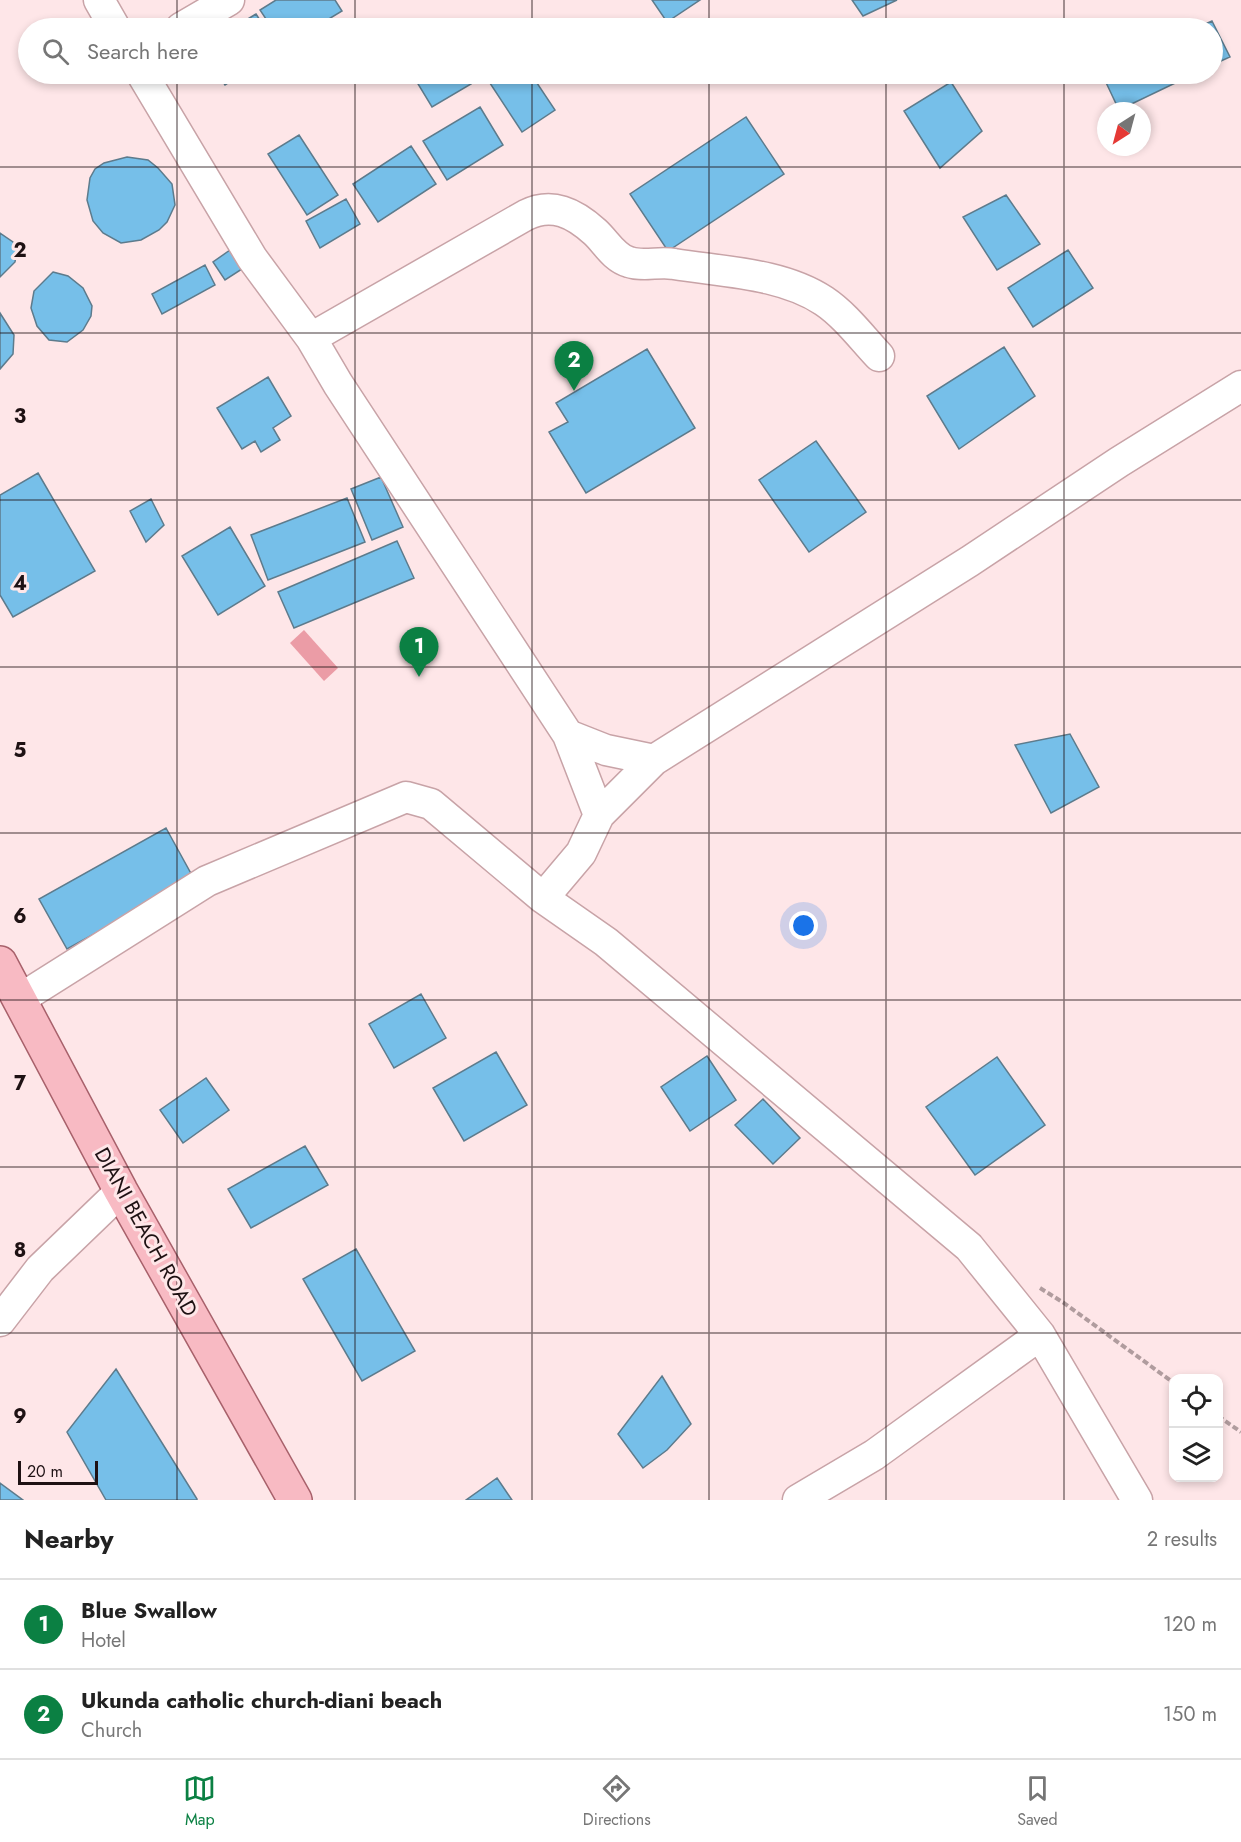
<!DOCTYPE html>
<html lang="en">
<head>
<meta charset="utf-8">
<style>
	:root { --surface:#fff; --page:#f6f6f6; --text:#222; --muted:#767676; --line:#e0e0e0; --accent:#0b8043 }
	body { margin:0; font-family:Jost,sans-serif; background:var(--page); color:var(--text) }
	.controls { position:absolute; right:18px; bottom:18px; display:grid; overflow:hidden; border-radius:12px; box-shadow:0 3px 9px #0003 }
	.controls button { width:54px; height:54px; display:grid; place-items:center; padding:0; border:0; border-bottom:2px solid var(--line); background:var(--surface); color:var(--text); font:30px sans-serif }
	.compass { position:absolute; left:1097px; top:102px; width:54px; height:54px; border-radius:50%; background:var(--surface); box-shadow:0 3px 9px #0003; rotate:216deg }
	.scale { position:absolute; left:18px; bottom:15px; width:80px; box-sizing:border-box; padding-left:6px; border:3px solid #1e1113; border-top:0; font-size:16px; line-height:21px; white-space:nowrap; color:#1e1113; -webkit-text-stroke:4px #fee6e8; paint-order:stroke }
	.you { position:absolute; left:804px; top:926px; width:21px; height:21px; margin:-15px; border:4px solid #fff; border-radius:50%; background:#1a73e8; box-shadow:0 0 0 9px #1a73e833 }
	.badge { display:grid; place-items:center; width:39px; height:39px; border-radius:50%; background:var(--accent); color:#fff; font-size:20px; font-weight:700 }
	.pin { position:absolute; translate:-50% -50px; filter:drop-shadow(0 2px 3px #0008) }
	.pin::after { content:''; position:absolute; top:32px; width:21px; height:18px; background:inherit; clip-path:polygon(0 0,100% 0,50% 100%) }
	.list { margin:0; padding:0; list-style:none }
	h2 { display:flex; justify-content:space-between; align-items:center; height:78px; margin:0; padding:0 24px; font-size:26px }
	h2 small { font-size:20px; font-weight:400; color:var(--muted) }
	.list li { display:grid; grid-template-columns:39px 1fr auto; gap:18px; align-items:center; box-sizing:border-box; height:90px; padding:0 24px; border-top:2px solid var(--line) }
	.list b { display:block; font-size:22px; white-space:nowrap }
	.list p { margin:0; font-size:20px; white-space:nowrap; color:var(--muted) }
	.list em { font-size:20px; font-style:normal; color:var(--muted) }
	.icon { flex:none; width:33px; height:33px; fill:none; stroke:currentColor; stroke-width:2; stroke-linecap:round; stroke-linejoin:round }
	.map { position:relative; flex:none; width:1241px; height:1500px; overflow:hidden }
	.search { position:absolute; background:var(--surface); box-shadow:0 3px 9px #0003; left:18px; right:18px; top:18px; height:66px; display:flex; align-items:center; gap:15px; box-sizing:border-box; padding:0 21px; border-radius:33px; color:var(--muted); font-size:22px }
	.sheet { height:258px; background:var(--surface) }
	nav { display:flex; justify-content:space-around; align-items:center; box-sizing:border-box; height:84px; border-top:2px solid var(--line); background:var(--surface); font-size:16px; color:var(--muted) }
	nav a { display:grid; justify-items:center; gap:3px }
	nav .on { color:var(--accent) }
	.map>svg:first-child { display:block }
	.water { fill:#eb9ca6 }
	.building { fill:#76bfe9; stroke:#5d7b8c; stroke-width:1.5 }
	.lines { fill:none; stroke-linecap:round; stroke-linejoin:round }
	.minor-casing { stroke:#c8a3a7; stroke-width:33 }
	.major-casing { stroke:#a8616b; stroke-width:36 }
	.path { stroke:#b09c9e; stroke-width:4; stroke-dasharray:6 3; stroke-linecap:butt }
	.minor { stroke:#fff; stroke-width:30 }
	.major { stroke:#f8bac3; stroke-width:33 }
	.grid { fill:none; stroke:#1e1113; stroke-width:1.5; stroke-opacity:0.55 }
	.labels { text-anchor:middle; stroke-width:6; stroke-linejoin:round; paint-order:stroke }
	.street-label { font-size:21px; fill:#1e1113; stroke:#fee6e8 }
	.grid-label { font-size:20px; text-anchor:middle; font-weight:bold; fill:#1e1113; stroke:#fee6e8; stroke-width:6; stroke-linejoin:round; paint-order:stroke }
</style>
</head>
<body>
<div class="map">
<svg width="1241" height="1500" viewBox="0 0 1241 1500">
	<rect width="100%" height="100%" fill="#fee6e8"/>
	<path class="water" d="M304 630 338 668 324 681 290 643Z"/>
	<path class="building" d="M276 0H335L342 11 314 28H272L260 10Z
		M652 0H700L667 22Z
		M852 0H897L863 16Z
		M256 14 265 28H233Z
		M1212 21 1230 57 1212 65V28H1196Z
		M218 74H242L225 85Z
		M412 74H465L471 84 432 107Z
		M484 74H531L555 110 522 132Z
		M1102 74H1194L1119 110Z
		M951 82 982 131 940 168 904 111Z
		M480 107 503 145 447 180 423 141Z
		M746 117 784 174 668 251 630 194Z
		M299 135 338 195 307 215 268 154Z
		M411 146 436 184 378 222 353 184Z
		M127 157 148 160 158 168 172 184 175 205 167 222 159 230 141 240 121 243 103 233 93 221 87 200 90 178 95 169 104 163Z
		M1006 195 1040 244 997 270 963 217Z
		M346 199 360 224 320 248 306 221Z
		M0 233 13 242 17 249 15 262 0 277Z
		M230 250 242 269 225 280 213 262Z
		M1068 250 1093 288 1033 327 1008 288Z
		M205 265 215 285 162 314 152 294Z
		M53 272 68 276 83 288 92 306 91 316 83 330 67 342 49 340 37 326 31 308 34 291Z
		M0 313 14 335 13 354 0 369Z
		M1004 347 1035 396 959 449 927 396Z
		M647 349 695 428 586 493 549 432 568 422 556 403Z
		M268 377 291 416 273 428 280 440 261 452 255 441 242 449 217 408Z
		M816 441 866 512 809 552 759 480Z
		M38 473 95 571 13 617 0 595V495Z
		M381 477 403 527 372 540 351 489Z
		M347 498 365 542 268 580 251 535Z
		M151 499 164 525 146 542 130 511Z
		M230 527 265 586 218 615 182 556Z
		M397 541 414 578 294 628 278 592Z
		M1070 734 1099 787 1051 813 1015 745Z
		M166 828 194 879 67 949 39 899Z
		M421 994 446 1038 394 1068 369 1024Z
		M496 1052 527 1105 464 1141 433 1088Z
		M707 1056 736 1100 690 1131 661 1087Z
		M997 1057 1045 1125 975 1175 926 1107Z
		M206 1078 229 1110 183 1143 160 1110Z
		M763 1099 800 1138 773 1164 735 1125Z
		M305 1146 328 1185 251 1228 228 1189Z
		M356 1249 415 1351 362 1381 303 1279Z
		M116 1369 197 1499V1500H106L67 1432Z
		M662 1376 691 1424 667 1450 643 1468 618 1434Z
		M497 1478 512 1500H466Z
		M0 1483 23 1500H0Z"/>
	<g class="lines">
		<defs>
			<path id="minor" d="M99 0 115 28
				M181 28 229 0
				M142 74 252 258 311 338 338 384 568 735 606 750 654 760 970 561 1119 462 1241 386
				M311 338 526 215C552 202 574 213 595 232 606 242 614 258 629 262 643 267 660 261 674 264 723 272 782 273 824 301 845 315 862 338 879 356
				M568 735 599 815
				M654 760 599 815 581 853 543 898 606 942 969 1247 1040 1335 1137 1500
				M20 999 207 881 406 797 431 804 543 898
				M0 1321 40 1269 121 1191
				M798 1500 874 1455 1040 1335"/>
			<path id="major" d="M0 963 121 1191 295 1500"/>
		</defs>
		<use href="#minor" class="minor-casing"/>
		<use href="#major" class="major-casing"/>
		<path class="path" d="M1040 1288 1064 1303 1174 1383
			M1218 1416 1241 1432"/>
		<use href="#minor" class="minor"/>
		<use href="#major" class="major"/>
	</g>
	<path class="grid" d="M177 0V28M355 0V28M532 0V28M709 0V28M886 0V28M1064 0V28M177 74V1500M355 74V1500M532 74V1500M709 74V1500M886 74V1500M1064 74V1500M0 167H1241M0 333H1241M0 500H1241M0 667H1241M0 833H1241M0 1000H1241M0 1167H1241M0 1333H1241"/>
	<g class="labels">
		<g class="street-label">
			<text transform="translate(146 1232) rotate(61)" y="7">DIANI BEACH ROAD</text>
		</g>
	</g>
	<g class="grid-label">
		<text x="20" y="257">2</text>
		<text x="20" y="423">3</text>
		<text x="20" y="590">4</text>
		<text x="20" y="757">5</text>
		<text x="20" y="923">6</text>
		<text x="20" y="1090">7</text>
		<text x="20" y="1257">8</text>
		<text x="20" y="1423">9</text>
	</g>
</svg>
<div class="controls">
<button><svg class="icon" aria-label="locate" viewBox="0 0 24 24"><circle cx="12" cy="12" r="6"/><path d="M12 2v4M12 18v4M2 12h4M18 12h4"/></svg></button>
<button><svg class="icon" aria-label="layers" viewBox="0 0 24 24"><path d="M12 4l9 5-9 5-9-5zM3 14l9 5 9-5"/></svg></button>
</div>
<svg class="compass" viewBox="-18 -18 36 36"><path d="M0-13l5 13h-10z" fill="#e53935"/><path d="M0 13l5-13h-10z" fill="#767676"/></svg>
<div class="scale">20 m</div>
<div class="you"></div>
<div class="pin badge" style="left:419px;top:677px">1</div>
<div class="pin badge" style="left:574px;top:391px">2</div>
<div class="search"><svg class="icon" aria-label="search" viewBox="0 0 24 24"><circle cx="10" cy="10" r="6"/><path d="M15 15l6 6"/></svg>Search here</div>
</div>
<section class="sheet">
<h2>Nearby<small>2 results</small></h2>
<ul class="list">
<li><span class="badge">1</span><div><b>Blue Swallow</b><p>Hotel</p></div><em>120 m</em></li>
<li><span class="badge">2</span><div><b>Ukunda catholic church-diani beach</b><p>Church</p></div><em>150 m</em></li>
</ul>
</section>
<nav>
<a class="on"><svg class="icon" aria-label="map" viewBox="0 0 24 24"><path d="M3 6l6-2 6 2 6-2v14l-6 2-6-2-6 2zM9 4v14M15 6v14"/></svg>Map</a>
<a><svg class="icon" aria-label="directions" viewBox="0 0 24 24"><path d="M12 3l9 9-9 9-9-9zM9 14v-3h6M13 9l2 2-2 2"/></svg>Directions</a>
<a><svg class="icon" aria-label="saved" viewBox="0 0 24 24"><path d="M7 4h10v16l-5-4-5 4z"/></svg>Saved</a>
</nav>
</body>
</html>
